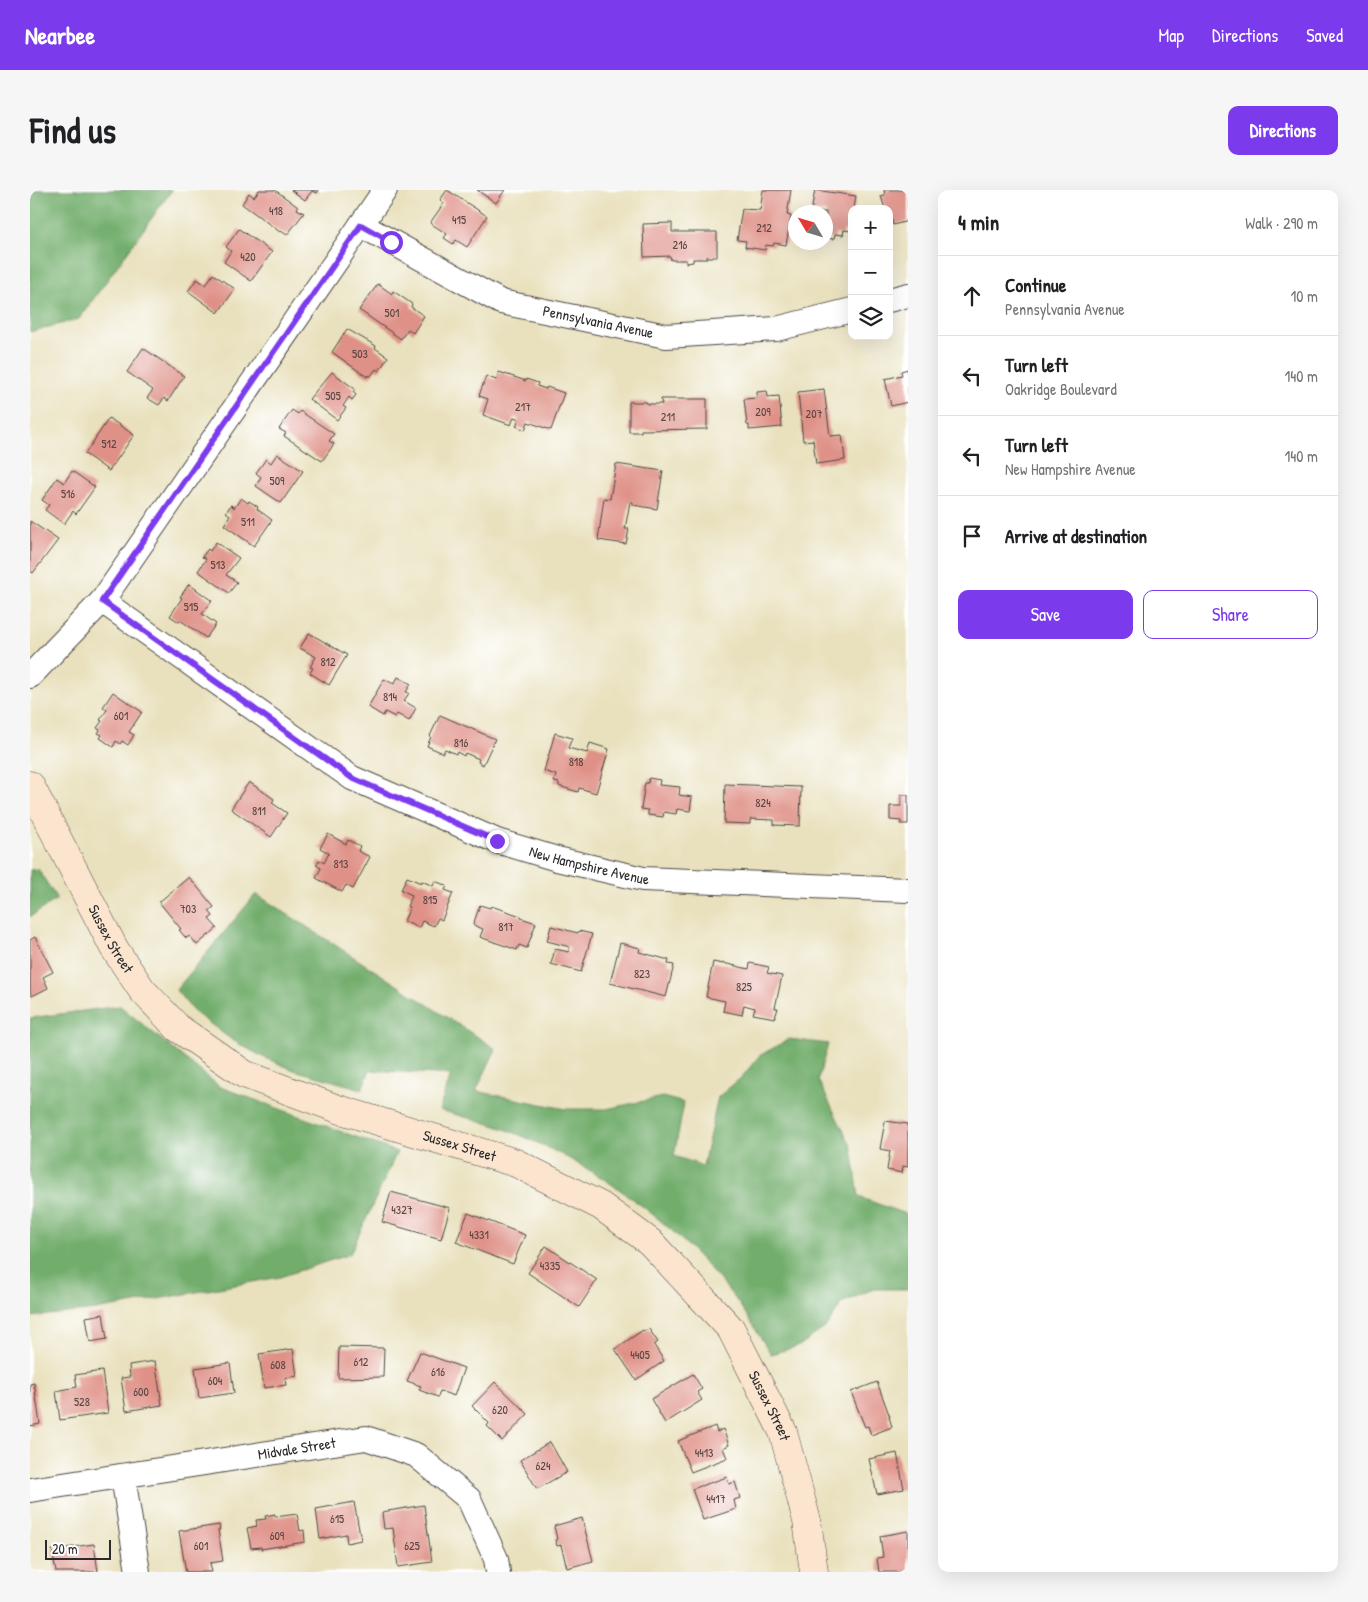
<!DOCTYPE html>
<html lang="en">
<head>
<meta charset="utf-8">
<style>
	:root { --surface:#fff; --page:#f6f6f6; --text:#202124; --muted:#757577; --line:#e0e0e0; --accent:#7c3aed }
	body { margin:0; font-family:"Patrick Hand",sans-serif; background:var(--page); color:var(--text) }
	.controls { position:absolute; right:15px; top:15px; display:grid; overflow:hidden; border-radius:10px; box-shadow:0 5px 20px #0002 }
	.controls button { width:45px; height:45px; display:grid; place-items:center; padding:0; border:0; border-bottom:1px solid var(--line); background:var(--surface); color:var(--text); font:25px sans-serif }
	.compass { position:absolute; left:758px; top:15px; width:45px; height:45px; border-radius:50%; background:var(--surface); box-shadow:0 5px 20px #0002; rotate:308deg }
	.scale { position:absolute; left:15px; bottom:12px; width:66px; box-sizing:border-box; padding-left:5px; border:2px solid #2b2b2b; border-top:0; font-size:14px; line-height:18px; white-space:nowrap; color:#2b2b2b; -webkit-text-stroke:4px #fff; paint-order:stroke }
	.stop { position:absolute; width:15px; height:15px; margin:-11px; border:4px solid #7c3aed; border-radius:50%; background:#fff }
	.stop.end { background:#7c3aed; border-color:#fff; box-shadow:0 1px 5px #0008 }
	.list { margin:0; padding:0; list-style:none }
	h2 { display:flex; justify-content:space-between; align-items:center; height:65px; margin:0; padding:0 20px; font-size:21px }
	h2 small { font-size:16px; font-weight:400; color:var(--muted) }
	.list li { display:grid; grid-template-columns:32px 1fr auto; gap:15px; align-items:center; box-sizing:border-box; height:80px; padding:0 20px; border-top:1px solid var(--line) }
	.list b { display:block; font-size:19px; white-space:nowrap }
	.list p { margin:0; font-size:16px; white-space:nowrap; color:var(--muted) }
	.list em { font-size:16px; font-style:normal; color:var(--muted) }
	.actions { display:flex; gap:10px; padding:15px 20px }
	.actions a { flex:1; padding:11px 0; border:1px solid var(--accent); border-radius:10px; text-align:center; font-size:18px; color:var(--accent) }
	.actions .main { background:var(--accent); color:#fff }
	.icon { flex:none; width:28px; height:28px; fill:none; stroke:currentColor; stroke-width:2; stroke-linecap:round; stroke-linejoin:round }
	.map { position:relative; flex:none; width:878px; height:1382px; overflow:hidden; border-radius:10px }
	header { display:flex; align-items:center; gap:30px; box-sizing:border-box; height:70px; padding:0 25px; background:var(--accent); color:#fff }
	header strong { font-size:24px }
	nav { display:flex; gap:28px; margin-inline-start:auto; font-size:18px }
	.intro { display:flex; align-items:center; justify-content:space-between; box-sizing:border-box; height:120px; padding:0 30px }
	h1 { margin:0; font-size:35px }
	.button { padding:12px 22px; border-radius:10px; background:var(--accent); color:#fff; font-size:18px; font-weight:700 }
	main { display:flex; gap:30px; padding:0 30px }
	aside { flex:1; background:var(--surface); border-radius:10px; box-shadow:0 5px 20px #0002 }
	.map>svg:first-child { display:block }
	.forest { fill:#72ad6c; stroke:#4e6c4c }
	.building { fill:#df9187 }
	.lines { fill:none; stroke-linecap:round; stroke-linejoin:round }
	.street-casing { stroke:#484641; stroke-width:26 }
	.secondary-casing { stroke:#484641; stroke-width:29 }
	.street { stroke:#fff; stroke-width:24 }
	.secondary { stroke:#fbe5cf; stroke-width:28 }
	.route { stroke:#7c3aed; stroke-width:6 }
	.labels { text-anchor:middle; stroke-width:5; stroke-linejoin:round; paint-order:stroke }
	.number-label { font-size:12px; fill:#584442 }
	.street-label { font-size:15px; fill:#2b2b2b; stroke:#fff }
</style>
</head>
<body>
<header>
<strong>Nearbee</strong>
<nav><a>Map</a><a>Directions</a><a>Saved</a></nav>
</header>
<div class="intro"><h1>Find us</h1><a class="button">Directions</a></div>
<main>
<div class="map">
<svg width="878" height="1382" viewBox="0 0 878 1382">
	<rect width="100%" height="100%" fill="#fff"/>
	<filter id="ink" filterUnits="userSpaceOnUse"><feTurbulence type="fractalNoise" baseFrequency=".02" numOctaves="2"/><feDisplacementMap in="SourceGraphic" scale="10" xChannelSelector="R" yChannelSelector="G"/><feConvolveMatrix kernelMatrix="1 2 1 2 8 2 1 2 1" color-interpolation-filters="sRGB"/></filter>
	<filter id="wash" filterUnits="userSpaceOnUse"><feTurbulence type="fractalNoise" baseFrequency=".0096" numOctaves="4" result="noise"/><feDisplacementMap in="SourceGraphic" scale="20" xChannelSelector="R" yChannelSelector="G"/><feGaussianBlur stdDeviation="1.12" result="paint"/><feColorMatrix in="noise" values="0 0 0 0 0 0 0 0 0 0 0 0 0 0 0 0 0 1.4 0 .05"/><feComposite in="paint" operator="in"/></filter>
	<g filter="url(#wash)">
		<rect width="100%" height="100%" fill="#e9e1be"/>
		<path class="forest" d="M0 0H142L49 129 0 142Z
			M8 679 27 709 0 727V680Z
			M226 704 466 859 446 901 536 919H576L633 907 654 913 644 966 673 976 688 907 712 887 729 866 759 849 798 854 788 890 822 958 829 1007 878 1025V1099H843L812 1113 797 1136 769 1156 741 1164C727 1143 715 1120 699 1101 643 1031 568 977 485 943 461 933 434 927 409 920L421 885 340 880 332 899 264 880 233 867 202 850 163 821 146 800Z
			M90 816 190 897 367 962 320 1064 250 1087 66 1120 0 1127V828Z"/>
		<g id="blocks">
			<path class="building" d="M229 0H245L268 17 267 19 274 23 257 45 251 41 250 42 212 14 219 3 224 7Z
				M261 0H289L287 3 282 1 275 10Z
				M417 0 457 26 437 57 426 50 423 54 414 48 417 44 400 33 414 13 410 10Z
				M447 0H475L466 13Z
				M733 0H761L757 25 761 26 756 55 744 53 743 56 736 55 735 60 715 57 716 51 707 50 712 19 730 20Z
				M785 0 826 6 824 19H822L821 41 814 40 813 45 805 44 804 49 796 48V22H781Z
				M854 0H878V31L863 35 859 19H855L851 6 855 5Z
				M642 33V42H687V67H676V69H663V72L656 73V70H641L640 66 614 67 613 34Z
				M209 39 242 62 221 91 194 72 201 61 196 57Z
				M183 84 205 99 188 123 158 101 167 89 176 95Z
				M348 94 362 104 363 101 382 114 381 117 394 126 383 143 378 139 371 149 329 120Z
				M317 139 346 156 345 158 358 167 349 181 346 179 340 187 339 185 337 187 302 162Z
				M113 158 154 186 138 211 134 208 129 215 117 208 123 200 97 182Z
				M878 179V212L861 216 855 189 872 185 871 181Z
				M302 182 325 199 323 202 326 205 322 210 319 207 313 216 316 218 307 230 279 209Z
				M469 182 496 191V189L508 193 507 196 516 199 517 197 534 203 521 240 498 232 495 240 486 236 489 229 484 227 481 235 453 225 458 209 449 206 456 186 466 190Z
				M794 199 800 246 812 245 815 270 786 274 783 250 773 251 768 202Z
				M737 201 738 207 749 206 752 237 719 240V235H717L714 209 727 208V202Z
				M631 209H677V239L611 240V242H599V212H617V214H632Z
				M262 220 268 224 270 221 304 244 299 251 304 254 292 271 254 246 256 243 249 239Z
				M79 228 104 245 79 281 55 264Z
				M247 264 273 281 251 313 226 296 231 287 226 283 236 269 241 273Z
				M586 274 633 281 627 319 603 315V312H600L595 339H599L596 354 568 350 574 308 580 309Z
				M42 281 65 297 46 324 43 321 34 334 15 320 19 315 12 310 27 288 34 293Z
				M211 308 218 313 219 311 228 317 227 319 242 330 224 356 194 335 200 325 196 322 201 315 204 318Z
				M0 331 28 350 3 383 0 381Z
				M186 352 209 368 196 385 207 392 199 403 168 381 176 369 172 367 178 359 180 361Z
				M159 394 182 411 172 424 186 434 176 448 150 430 149 432 140 426 152 408 150 407Z
				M279 443 317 465 299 495 280 483 283 478 280 477 286 467 270 458Z
				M368 487 381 494 376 502 379 503 374 511 386 518 379 531 367 524 365 527 355 522 353 526 338 517 354 489 364 494Z
				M83 502 112 522 99 542 104 545 98 555 92 551 90 554 86 551 83 557 70 548 72 545 68 543 70 540 67 538 72 531 70 530 77 520 73 517Z
				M410 525 465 549 453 575 448 572 449 569 435 563 434 566 427 562 426 564 415 559 413 563 397 556 401 547 400 546Z
				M525 543 542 548 538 558 557 563 560 553 579 559 566 603 549 598 548 602 529 596V593L524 592 526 585 514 581Z
				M619 588 630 590 629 595 650 597 649 605 662 607 660 621 647 619 646 624 634 622 633 627 618 625V620L611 619 615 593H618Z
				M219 592 244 609 242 613 257 623 241 647 201 619Z
				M695 594 771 597 770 636 744 635V630L720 629V634L694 633Z
				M871 605H878V634H871V631L860 630V616H871Z
				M298 644 316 654 318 650 330 656 328 661 340 667 323 699 316 695 312 702 286 688 291 678 286 675 289 670 294 673 299 663 290 658Z
				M159 687 184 717 179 721 183 726 179 729 187 738 167 755 160 746 156 748 149 740 151 739 129 712Z
				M377 687 391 693 392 691 403 696 405 691 417 696 415 700 423 703 412 730 408 728 404 736 392 731 389 738 374 731 380 717 377 716 382 705 371 700Z
				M450 715 460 718 461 716 491 726V728L506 733 497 758 489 755 487 760 450 747 453 739 443 735Z
				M521 736 548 743 549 741 562 744 551 782 521 774 525 759 539 762 540 757 517 751Z
				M5 747 23 782 13 787 18 798 2 806 0 802V750Z
				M590 753 610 758 609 762 639 770 638 774 644 775 636 807 580 793Z
				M683 772 693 774V773L719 779 720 773 739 777 737 783 752 786 745 818H748L745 828 723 824 725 818 714 815 712 825 693 821 695 811 676 807Z
				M855 931 878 934V977L873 976 872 983 857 980 860 961 850 959Z
				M361 1002 420 1018 411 1049 352 1032Z
				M438 1023 495 1045 483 1074 426 1052Z
				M516 1056 567 1090 549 1117 498 1083Z
				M73 1124 77 1149 60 1152 56 1127Z
				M619 1139 628 1152 624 1155 634 1171 606 1190 585 1159 613 1140 614 1141Z
				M309 1157 354 1158 353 1187 308 1188Z
				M263 1159 267 1186 255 1188 256 1195 234 1198 229 1164Z
				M390 1162 434 1178 424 1206 410 1201 408 1207 389 1200 391 1196 377 1191Z
				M125 1171 132 1215 96 1221 91 1188 100 1187 99 1175Z
				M200 1173 204 1203 169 1208 165 1178Z
				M72 1181 78 1223 30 1230 26 1201 47 1197 45 1185Z
				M663 1184 672 1199 667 1202 672 1210 635 1233 621 1209Z
				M465 1192 498 1224 472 1251 457 1236 459 1233 442 1216Z
				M847 1192 860 1227H859L862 1237 841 1245 838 1236 835 1237 821 1202Z
				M4 1193 10 1234 0 1236V1194Z
				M685 1236 687 1242 693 1239 699 1255 693 1258 697 1268 661 1282 648 1251Z
				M520 1252 537 1282 507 1299 490 1270Z
				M867 1263 874 1299 847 1304 839 1269Z
				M697 1287 699 1294 705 1292 710 1308 704 1310 706 1319 673 1330 662 1299Z
				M324 1312 331 1350 317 1353 316 1344 290 1349 286 1319Z
				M394 1315 402 1372 368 1377 363 1338 354 1339 352 1322Z
				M245 1324V1327L267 1324 270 1341 274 1340 275 1352 231 1359V1357L221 1358 217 1338 227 1336 226 1330 236 1329 235 1326Z
				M552 1328 563 1371 537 1378 531 1355 527 1356 525 1350 527 1349 524 1336Z
				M189 1335 190 1340H188L193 1371 180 1373 182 1382H156L149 1341Z
				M878 1341V1382H849L847 1368 853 1367 850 1346Z
				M64 1354 68 1382H26L22 1360Z"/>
		</g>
	</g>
	<g filter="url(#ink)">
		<use href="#blocks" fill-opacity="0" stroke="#484641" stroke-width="1"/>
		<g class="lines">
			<defs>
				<g id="street">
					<path id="s1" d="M331 35 471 112 636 146 746 139 822 120"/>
					<path d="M859 110 878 105"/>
					<path id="s2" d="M72 411 322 588 467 651 527 669 613 689 878 700"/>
					<path d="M0 486 72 411 355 0"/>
					<path d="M93 1286 108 1382"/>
					<path id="s3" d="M0 1300 336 1248 386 1265 439 1309 466 1369 468 1382"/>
				</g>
				<g id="secondary">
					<path id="s4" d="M0 595 84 758 112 800 148 838 214 884 308 919 486 973 571 1016 620 1052 701 1139 753 1242 777 1331 784 1382"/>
				</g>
			</defs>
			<use href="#street" class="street-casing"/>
			<use href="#secondary" class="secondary-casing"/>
			<use href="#street" class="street"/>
			<use href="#secondary" class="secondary"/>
		</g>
	</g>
	<g class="lines" filter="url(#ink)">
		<path class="route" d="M361 52 331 35 72 411 322 588 467 651"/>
	</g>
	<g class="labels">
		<g class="number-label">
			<text x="246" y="25">418</text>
			<text x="429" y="34">415</text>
			<text x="734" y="42">212</text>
			<text x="650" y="59">216</text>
			<text x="218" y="71">420</text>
			<text x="362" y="127">501</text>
			<text x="330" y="168">503</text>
			<text x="303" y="210">505</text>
			<text x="493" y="221">217</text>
			<text x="733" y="226">209</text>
			<text x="784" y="228">207</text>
			<text x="638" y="231">211</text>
			<text x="79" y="258">512</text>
			<text x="247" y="295">509</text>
			<text x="38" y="308">516</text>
			<text x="218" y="336">511</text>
			<text x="188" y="379">513</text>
			<text x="161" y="421">515</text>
			<text x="298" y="476">812</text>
			<text x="360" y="511">814</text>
			<text x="91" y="530">601</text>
			<text x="431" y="557">816</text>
			<text x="546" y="576">818</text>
			<text x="733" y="617">824</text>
			<text x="229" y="625">811</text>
			<text x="311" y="678">813</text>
			<text x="400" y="714">815</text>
			<text x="158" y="723">703</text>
			<text x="476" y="741">817</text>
			<text x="612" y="788">823</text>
			<text x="714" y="801">825</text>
			<text x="372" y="1024">4327</text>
			<text x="449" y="1049">4331</text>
			<text x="520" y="1080">4335</text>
			<text x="610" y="1169">4405</text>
			<text x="331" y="1176">612</text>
			<text x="248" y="1179">608</text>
			<text x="408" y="1186">616</text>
			<text x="185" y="1195">604</text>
			<text x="111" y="1206">600</text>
			<text x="52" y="1216">528</text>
			<text x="470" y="1224">620</text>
			<text x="674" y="1267">4413</text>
			<text x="513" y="1280">624</text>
			<text x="686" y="1313">4417</text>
			<text x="307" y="1333">615</text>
			<text x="247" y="1350">609</text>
			<text x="171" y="1360">601</text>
			<text x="382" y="1360">625</text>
		</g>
		<g class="street-label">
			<text dy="5" stroke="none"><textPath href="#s1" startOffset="259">Pennsylvania Avenue</textPath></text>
			<text dy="5" stroke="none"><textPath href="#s2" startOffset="560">New Hampshire Avenue</textPath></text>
			<text dy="5" stroke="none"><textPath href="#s4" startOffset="174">Sussex Street</textPath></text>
			<text dy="5" stroke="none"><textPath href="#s4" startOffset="594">Sussex Street</textPath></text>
			<text dy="5" stroke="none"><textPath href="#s4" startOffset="1014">Sussex Street</textPath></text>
			<text dy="5" stroke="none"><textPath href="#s3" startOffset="270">Midvale Street</textPath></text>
		</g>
	</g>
</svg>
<div class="controls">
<button>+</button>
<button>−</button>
<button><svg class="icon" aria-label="layers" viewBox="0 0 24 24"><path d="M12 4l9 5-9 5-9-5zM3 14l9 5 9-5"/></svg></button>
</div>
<svg class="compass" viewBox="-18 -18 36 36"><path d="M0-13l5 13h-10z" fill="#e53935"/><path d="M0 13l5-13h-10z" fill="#757577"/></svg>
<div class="scale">20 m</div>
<div class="stop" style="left:361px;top:52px"></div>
<div class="stop end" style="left:467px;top:651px"></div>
</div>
<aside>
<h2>4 min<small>Walk · 290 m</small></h2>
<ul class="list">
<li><svg class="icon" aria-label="ahead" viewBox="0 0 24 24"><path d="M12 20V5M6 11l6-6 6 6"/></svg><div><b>Continue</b><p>Pennsylvania Avenue</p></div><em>10 m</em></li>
<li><svg class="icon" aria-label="left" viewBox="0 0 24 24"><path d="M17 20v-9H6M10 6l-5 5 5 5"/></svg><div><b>Turn left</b><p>Oakridge Boulevard</p></div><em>140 m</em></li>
<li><svg class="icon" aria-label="left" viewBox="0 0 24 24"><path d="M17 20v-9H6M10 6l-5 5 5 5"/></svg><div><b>Turn left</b><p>New Hampshire Avenue</p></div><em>140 m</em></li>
<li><svg class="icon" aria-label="arrive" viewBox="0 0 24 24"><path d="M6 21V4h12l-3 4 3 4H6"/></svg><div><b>Arrive at destination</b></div></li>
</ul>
<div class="actions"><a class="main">Save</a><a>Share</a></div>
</aside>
</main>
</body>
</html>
